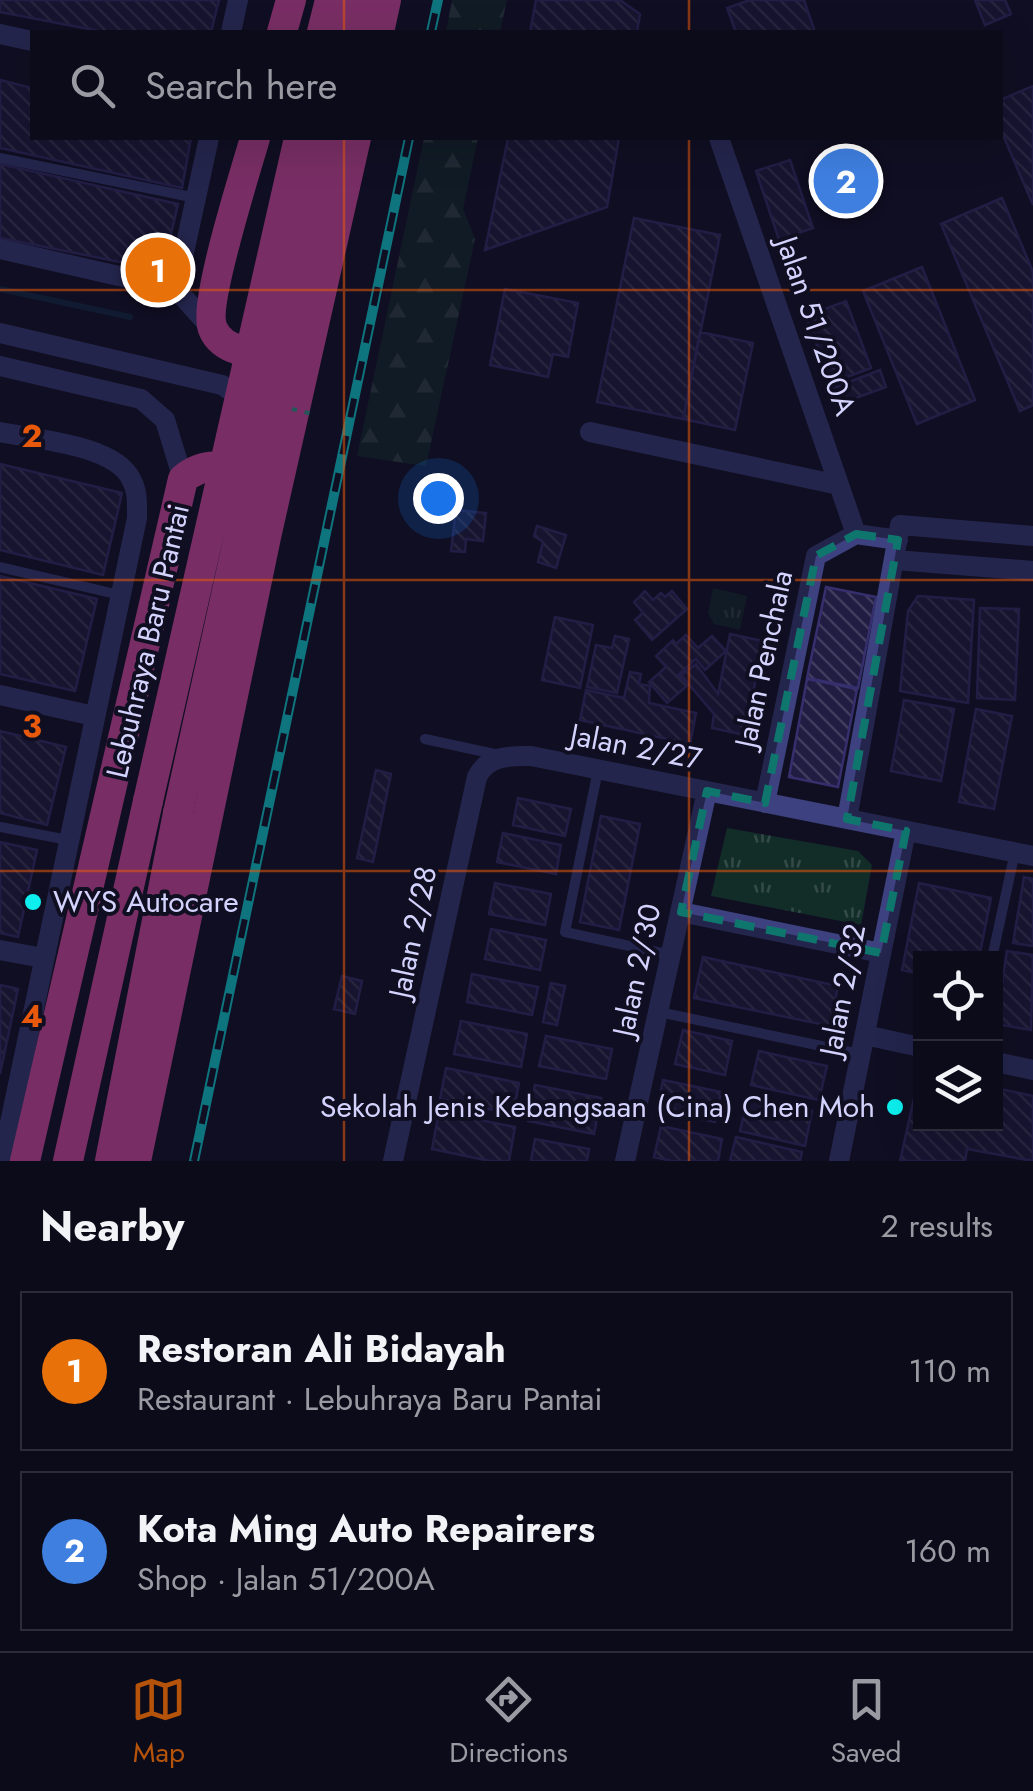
<!DOCTYPE html>
<html lang="en">
<head>
<meta charset="utf-8">
<style>
	:root { --surface:#0c0b1a; --page:#1a1927; --text:#f1f3f6; --muted:#9a9ba2; --line:#2c2b39; --accent:#b45309 }
	body { margin:0; font-family:Jost,sans-serif; background:var(--page); color:var(--text) }
	.controls { position:absolute; right:30px; bottom:30px; display:grid; overflow:hidden; border-radius:0px; box-shadow:0 10px 40px #0002 }
	.controls button { width:90px; height:90px; display:grid; place-items:center; padding:0; border:0; border-bottom:2px solid var(--line); background:var(--surface); color:var(--text); font:50px sans-serif }
	.you { position:absolute; left:438px; top:498px; width:35px; height:35px; margin:-25px; border:8px solid #fff; border-radius:50%; background:#1a73e8; box-shadow:0 0 0 15px #1a73e833 }
	.badge { display:grid; place-items:center; width:65px; height:65px; border-radius:50%; background:var(--accent); color:#fff; font-size:32px; font-weight:700 }
	.pin { position:absolute; translate:-50% -50%; border:5px solid #fff; box-shadow:0 2px 10px #0006 }
	.list { margin:0; padding:0; list-style:none }
	h2 { display:flex; justify-content:space-between; align-items:center; height:130px; margin:0; padding:0 40px; font-size:42px }
	h2 small { font-size:32px; font-weight:400; color:var(--muted) }
	.list li { display:grid; grid-template-columns:65px 1fr auto; gap:30px; align-items:center; box-sizing:border-box; height:160px; margin:0 20px 20px; padding:0 20px; border:2px solid var(--line); border-radius:0px }
	.list b { display:block; font-size:38px; white-space:nowrap }
	.list p { margin:0; font-size:32px; white-space:nowrap; color:var(--muted) }
	.list em { font-size:32px; font-style:normal; color:var(--muted) }
	.icon { flex:none; width:55px; height:55px; fill:none; stroke:currentColor; stroke-width:2; stroke-linecap:round; stroke-linejoin:round }
	.map { position:relative; flex:none; width:1033px; height:1161px; overflow:hidden }
	.search { position:absolute; background:var(--surface); box-shadow:0 10px 40px #0002; left:30px; right:30px; top:30px; height:110px; display:flex; align-items:center; gap:25px; box-sizing:border-box; padding:0 35px; border-radius:0px; color:var(--muted); font-size:38px }
	.sheet { height:490px; background:var(--surface) }
	nav { display:flex; justify-content:space-around; align-items:center; box-sizing:border-box; height:140px; border-top:2px solid var(--line); background:var(--surface); font-size:28px; color:var(--muted) }
	nav a { display:grid; justify-items:center; gap:5px }
	nav .on { color:var(--accent) }
	.map>svg:first-child { display:block }
	.forest { fill:url(#forest-firs) }
	.park { fill:url(#park-tufts) }
	.lines { fill:none; stroke-linecap:round; stroke-linejoin:round }
	.stream { stroke:#102a45; stroke-width:6 }
	.building { fill:url(#building-back-hatch); stroke:#352f6d; stroke-width:2.5 }
	.service { stroke:#3d417f; stroke-width:10 }
	.minor { stroke:#3d417f; stroke-width:20 }
	.tertiary { stroke:#3d417f; stroke-width:20 }
	.motorway { stroke:#f654b3; stroke-width:30 }
	.rail-casing { stroke:#0cefee; stroke-width:10 }
	.rail { stroke:#100f22; stroke-width:6; stroke-dasharray:19; stroke-linecap:butt }
	.path-bridge { stroke:#35af9a; stroke-width:4; stroke-dasharray:5 8; stroke-linecap:butt }
	.motorway-bridge { stroke:#f654b3; stroke-width:30 }
	.marked { fill:none; stroke:#0f766e; stroke-width:8; stroke-dasharray:20 12; stroke-linejoin:round }
	.grid { fill:none; stroke:#e8590c; stroke-width:2.5; stroke-opacity:0.55 }
	.poi-dot { fill:#0cefee; stroke:#100f22; stroke-width:4 }
	.labels { text-anchor:middle; stroke-width:8; stroke-linejoin:round; paint-order:stroke }
	.street-label { font-size:30px; fill:#d3d3fd; stroke:#100f22 }
	.poi-label { font-size:30px; fill:#d3d3fd; stroke:#100f22; text-anchor:start }
	.grid-label { font-size:32px; text-anchor:middle; font-weight:bold; fill:#e8590c; stroke:#100f22; stroke-width:8; stroke-linejoin:round; paint-order:stroke }
</style>
</head>
<body>
<div class="map">
<svg width="1033" height="1161" viewBox="0 0 1033 1161">
	<defs>
		<pattern id="forest-firs" width="22" height="20" patternUnits="userSpaceOnUse" patternTransform="scale(2.5)"><rect width="22" height="20" fill="#122c28"/><path d="M5 1l3.5 6h-7zM16 11l3.5 6h-7z" fill="#344a48"/></pattern>
		<pattern id="park-tufts" width="24" height="20" patternUnits="userSpaceOnUse" patternTransform="scale(2.5)"><rect width="24" height="20" fill="#122c28"/><path d="M3 7l-1-3M5 7V3M7 7l1-3M15 17l-1-3M17 17v-4M19 17l1-3" fill="none" stroke="#344a48"/></pattern>
		<pattern id="building-back-hatch" width="6" height="6" patternUnits="userSpaceOnUse" patternTransform="scale(2.5)"><rect width="6" height="6" fill="#201c42"/><path d="M-1 5l2 2M0 0l6 6M5-1l2 2" fill="none" stroke="#403c5e"/></pattern>
	</defs>
	<rect width="100%" height="100%" fill="#100f22"/>
	<path class="forest" d="M452 0H507L500 32H446Z
		M424 138H478L463 209 475 239 426 466 357 456Z"/>
	<path class="park" d="M713 588 747 596 740 630 714 624 708 613Z
		M727 828 858 851 872 865 861 925 711 896Z"/>
	<g class="lines">
		<path class="stream" d="M0 289 130 317"/>
	</g>
	<path class="building" d="M0 0H219L211 32H104L0 12Z
		M536 0H620L640 14 637 32H530Z
		M750 0H804L815 32H736L727 8Z
		M975 0H1005L1011 14 985 25Z
		M0 80 32 88V138H191L182 188 0 148Z
		M1033 86V205L1000 128V100Z
		M508 138H619L607 207 485 250Z
		M790 160 813 228 779 240 756 171Z
		M0 164 178 204 165 260 150 268 0 238Z
		M1002 198 1033 272V405L1020 411 941 224Z
		M634 218 720 235 683 419 597 402Z
		M922 267 975 400 917 424 863 291Z
		M505 289 578 303 568 357 553 354 548 377 490 365Z
		M846 301 871 368 831 383 806 316Z
		M700 332 753 343 735 430 683 419Z
		M880 370 886 387 837 405 831 389Z
		M0 464 122 493 103 575 0 550Z
		M456 510 486 513 483 541 466 539 465 552 451 551Z
		M537 526 566 535 556 568 538 562 543 542 534 536Z
		M0 576 97 599 75 691 0 674Z
		M826 587 876 597 858 688 807 678Z
		M645 591 653 600 661 593 665 597 672 591 687 609 652 640 635 620 643 613 634 602Z
		M918 596 974 600 968 703 900 691 908 611Z
		M980 608 1019 609 1015 700 977 698Z
		M555 617 593 625 580 688 542 680Z
		M730 634 763 641 745 735 712 728 714 714 681 675 696 664 718 694Z
		M686 635 698 648 712 636 726 651 705 670 696 659 678 675 688 685 667 703 649 682 666 667 656 656 673 640 676 644Z
		M615 636 629 639 617 693 587 687 596 645 612 648Z
		M630 672 641 674 639 684 650 686 649 703 696 713 690 744 580 720 586 690 624 698Z
		M807 679 857 689 838 787 789 777Z
		M904 700 954 709 941 781 891 771Z
		M976 709 1012 716 994 809 959 802Z
		M0 731 66 747 47 825 0 813Z
		M376 770 391 774 373 862 357 858Z
		M518 798 571 809 565 836 513 825Z
		M601 816 640 824 619 930 580 922Z
		M503 833 561 845 556 874 497 862Z
		M0 842 37 850 18 937 0 933Z
		M1024 877 1033 879V946L1013 943Z
		M495 883 551 894 545 925 489 914Z
		M919 883 991 898 979 958H920V974L902 970Z
		M491 929 546 940 540 970 485 959Z
		M1007 951 1033 955 1031 1030 996 1024Z
		M703 957 838 986 830 1026 694 998Z
		M472 974 538 987 532 1015 467 1002Z
		M342 976 362 981 355 1014 334 1009Z
		M551 983 565 986 557 1025 543 1022Z
		M0 985 18 989 0 1074Z
		M461 1021 527 1034 521 1067 454 1054Z
		M683 1030 732 1041 725 1075 675 1064Z
		M546 1036 612 1049 606 1079 539 1066Z
		M759 1051 827 1066 819 1100 751 1085Z
		M446 1068 519 1083 513 1114 440 1099Z
		M920 1071V1124H996V1088L1033 1096V1161L967 1149 965 1161H900Z
		M663 1080 721 1092 715 1122 657 1110Z
		M535 1085 601 1098 594 1134 528 1121Z
		M748 1097 812 1111 805 1146 740 1131Z
		M439 1112 515 1127 509 1161H490L432 1149Z
		M661 1126 722 1139 718 1161H672L654 1157Z
		M736 1137 802 1152 800 1161H730Z
		M535 1139 589 1149 587 1161H531Z"/>
	<g class="lines">
		<path class="service" d="M0 158 196 198
			M0 567 120 595
			M425 739 499 755
			M598 770 565 932 671 955
			M0 827 68 840
			M992 958 1015 852
			M659 1012 860 1054"/>
		<path class="minor" d="M231 32 238 0
			M0 34 32 41
			M719 138 856 534
			M0 249 176 289 212 329
			M176 289 209 138
			M0 432C35 439 115 445 131 479 138 491 137 504 137 518L2 1161
			M590 432 839 485
			M895 560 1033 571
			M0 695 94 716
			M765 803 816 556 856 534 898 540
			M847 819 900 525 1033 536
			M681 912 881 953
			M0 950 43 958
			M865 1035 920 1047
			M996 1062 1033 1070
			M393 1161 477 777C488 755 509 756 531 756L1033 856
			M625 1161 707 791
			M839 1161 906 831"/>
		<path class="tertiary" d="M0 333 222 385 247 402
			M0 366 141 399 165 420 183 479"/>
		<path class="motorway" d="M282 32 291 0
			M322 32 330 0
			M350 32 357 0
			M379 32 386 0
			M255 138C246 170 202 306 213 329 222 351 255 356 276 352
			M25 1161 183 479C202 463 228 461 246 481
			M68 1161 148 801
			M110 1161 178 813
			M136 1161 266 537 356 138"/>
		<defs>
			<path id="rail" d="M431 32 438 0
				M194 1161 409 138"/>
		</defs>
		<use href="#rail" class="rail-casing"/>
		<use href="#rail" class="rail"/>
		<path class="path-bridge" d="M292 409 317 415"/>
		<path class="motorway-bridge" d="M148 801 299 138
			M178 813 327 138"/>
	</g>
	<path d="M0 0H1033V1161H0ZM856 534 898 540 847 819 906 831 881 953 681 912 707 791 765 803 816 556Z" fill="#100f22" fill-opacity=".55" fill-rule="evenodd"/>
	<path class="marked" d="M856 534 898 540 847 819 906 831 881 953 681 912 707 791 765 803 816 556Z"/>
	<path class="grid" d="M344 0V32M689 0V32M344 138V1161M689 138V1161M0 290H1033M0 580H1033M0 871H1033"/>
	<g class="poi-dot">
		<circle cx="33" cy="902" r="10"/>
		<circle cx="895" cy="1107" r="10"/>
	</g>
	<g class="labels">
		<g class="street-label">
			<text transform="translate(816 326) rotate(71)" y="10">Jalan 51/200A</text>
			<text transform="translate(148 641) rotate(-77)" y="10">Lebuhraya Baru Pantai</text>
			<text transform="translate(764 659) rotate(-78)" y="10">Jalan Penchala</text>
			<text transform="translate(636 747) rotate(11)" y="10">Jalan 2/27</text>
			<text transform="translate(413 932) rotate(-78)" y="10">Jalan 2/28</text>
			<text transform="translate(637 970) rotate(-78)" y="10">Jalan 2/30</text>
			<text transform="translate(843 990) rotate(-79)" y="10">Jalan 2/32</text>
		</g>
		<g class="poi-label">
			<text x="53" y="912">WYS Autocare</text>
			<text x="875" y="1117" text-anchor="end">Sekolah Jenis Kebangsaan (Cina) Chen Moh</text>
		</g>
	</g>
	<g class="grid-label">
		<text x="32" y="447">2</text>
		<text x="32" y="737">3</text>
		<text x="32" y="1027">4</text>
	</g>
</svg>
<div class="controls">
<button><svg class="icon" aria-label="locate" viewBox="0 0 24 24"><circle cx="12" cy="12" r="6"/><path d="M12 2v4M12 18v4M2 12h4M18 12h4"/></svg></button>
<button><svg class="icon" aria-label="layers" viewBox="0 0 24 24"><path d="M12 4l9 5-9 5-9-5zM3 14l9 5 9-5"/></svg></button>
</div>
<div class="you"></div>
<div class="pin badge" style="left:158px;top:270px;background:#e8710a">1</div>
<div class="pin badge" style="left:846px;top:181px;background:#3f7fe0">2</div>
<div class="search"><svg class="icon" aria-label="search" viewBox="0 0 24 24"><circle cx="10" cy="10" r="6"/><path d="M15 15l6 6"/></svg>Search here</div>
</div>
<section class="sheet">
<h2>Nearby<small>2 results</small></h2>
<ul class="list">
<li><span class="badge" style="background:#e8710a">1</span><div><b>Restoran Ali Bidayah</b><p>Restaurant · Lebuhraya Baru Pantai</p></div><em>110 m</em></li>
<li><span class="badge" style="background:#3f7fe0">2</span><div><b>Kota Ming Auto Repairers</b><p>Shop · Jalan 51/200A</p></div><em>160 m</em></li>
</ul>
</section>
<nav>
<a class="on"><svg class="icon" aria-label="map" viewBox="0 0 24 24"><path d="M3 6l6-2 6 2 6-2v14l-6 2-6-2-6 2zM9 4v14M15 6v14"/></svg>Map</a>
<a><svg class="icon" aria-label="directions" viewBox="0 0 24 24"><path d="M12 3l9 9-9 9-9-9zM9 14v-3h6M13 9l2 2-2 2"/></svg>Directions</a>
<a><svg class="icon" aria-label="saved" viewBox="0 0 24 24"><path d="M7 4h10v16l-5-4-5 4z"/></svg>Saved</a>
</nav>
</body>
</html>
